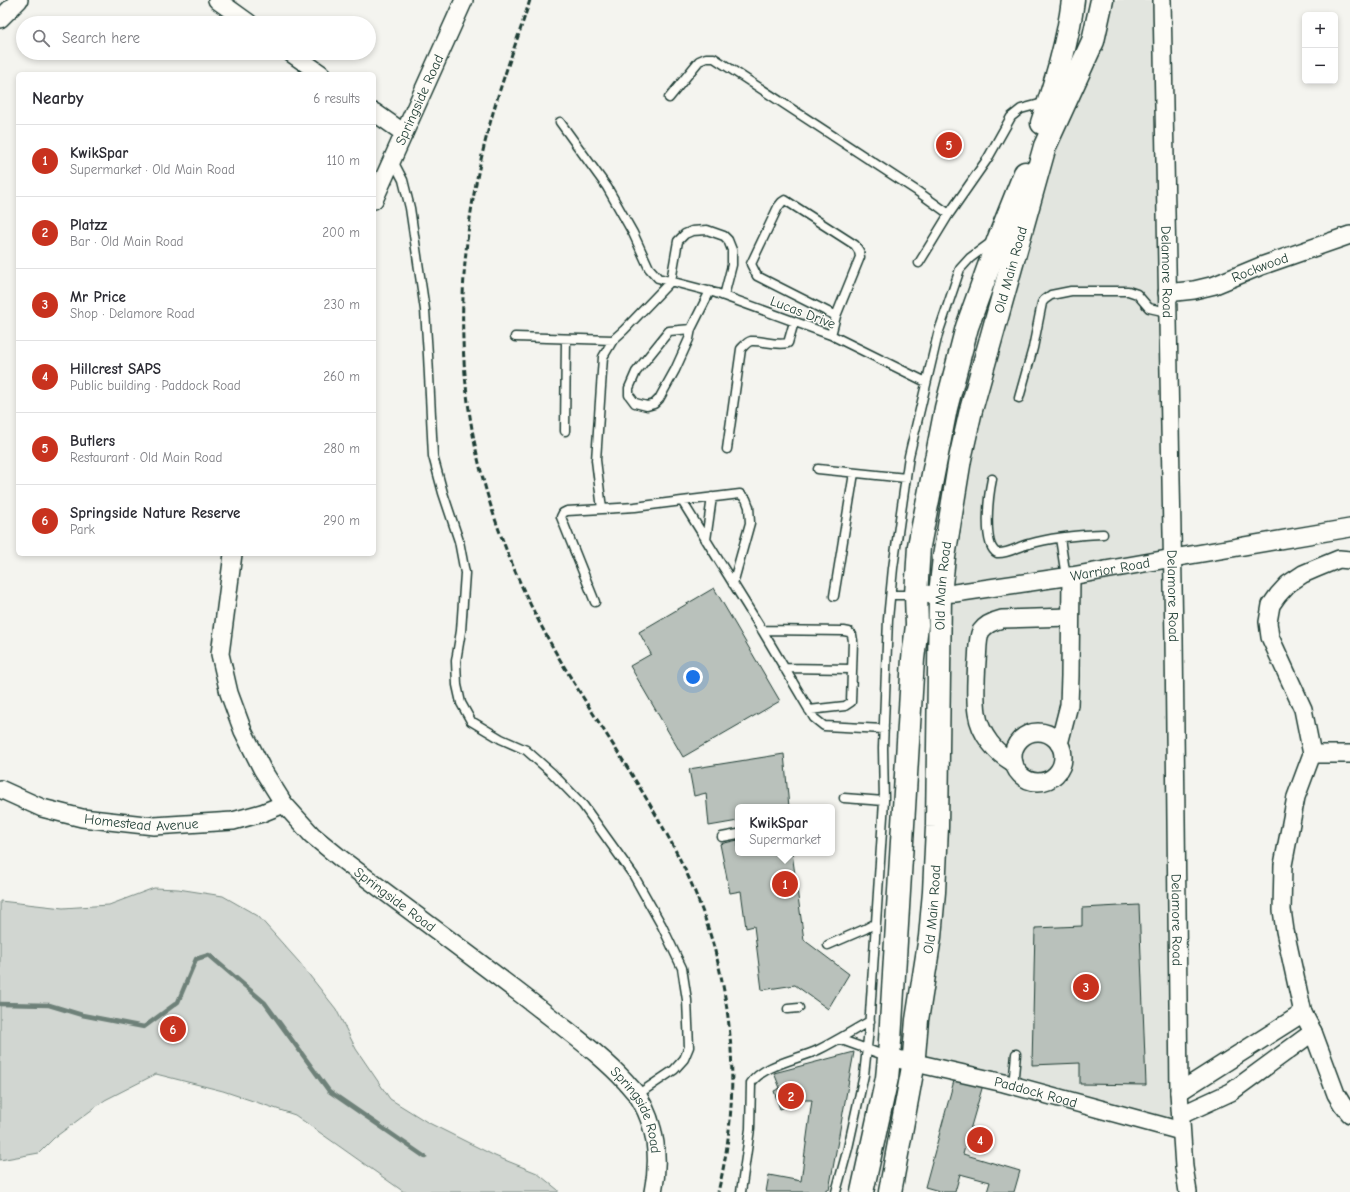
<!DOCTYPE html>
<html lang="en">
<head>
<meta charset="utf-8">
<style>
	:root { --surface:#fff; --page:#f2f2f3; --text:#2b2b33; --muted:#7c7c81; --line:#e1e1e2; --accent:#c8321e }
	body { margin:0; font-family:"Comic Neue",sans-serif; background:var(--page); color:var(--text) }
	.controls { position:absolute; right:12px; top:12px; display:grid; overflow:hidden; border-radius:6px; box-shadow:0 2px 6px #0003 }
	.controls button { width:36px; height:36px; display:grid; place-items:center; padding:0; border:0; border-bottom:1px solid var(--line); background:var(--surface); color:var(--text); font:20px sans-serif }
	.you { position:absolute; left:693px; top:677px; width:14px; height:14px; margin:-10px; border:3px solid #fff; border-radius:50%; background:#1a73e8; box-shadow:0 0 0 6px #1a73e833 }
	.badge { display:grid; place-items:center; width:26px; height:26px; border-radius:50%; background:var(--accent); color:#fff; font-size:13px; font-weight:700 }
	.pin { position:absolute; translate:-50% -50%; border:2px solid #fff; box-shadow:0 1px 4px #0006 }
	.popup { position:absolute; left:735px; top:804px; width:100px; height:52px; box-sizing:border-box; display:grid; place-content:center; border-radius:6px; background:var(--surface); filter:drop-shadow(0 1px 3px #0005); font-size:13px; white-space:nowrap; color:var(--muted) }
	.popup b { font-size:15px; color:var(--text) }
	.popup::after { content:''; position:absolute; left:50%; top:100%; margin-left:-8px; border:8px solid transparent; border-top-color:var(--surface) }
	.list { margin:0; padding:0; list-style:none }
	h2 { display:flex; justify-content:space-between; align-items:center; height:52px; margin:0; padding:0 16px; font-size:17px }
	h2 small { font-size:13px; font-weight:400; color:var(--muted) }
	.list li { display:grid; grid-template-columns:26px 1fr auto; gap:12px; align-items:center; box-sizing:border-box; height:72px; padding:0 16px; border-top:1px solid var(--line) }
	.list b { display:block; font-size:15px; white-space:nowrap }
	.list p { margin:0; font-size:13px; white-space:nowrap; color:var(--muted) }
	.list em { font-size:13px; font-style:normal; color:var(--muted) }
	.icon { flex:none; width:22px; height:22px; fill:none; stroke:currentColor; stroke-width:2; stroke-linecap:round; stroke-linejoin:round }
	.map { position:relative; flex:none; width:1350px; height:1192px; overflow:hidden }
	.search { position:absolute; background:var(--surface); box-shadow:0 2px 6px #0003; left:16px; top:16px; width:360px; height:44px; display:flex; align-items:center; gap:10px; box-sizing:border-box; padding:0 14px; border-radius:22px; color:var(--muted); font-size:15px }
	.panel { position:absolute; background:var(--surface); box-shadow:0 2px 6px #0003; left:16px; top:72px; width:360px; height:484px; border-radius:6px }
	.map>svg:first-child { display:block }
	.built { fill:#e2e5df }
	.green { fill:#d1d6d1; stroke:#788a82 }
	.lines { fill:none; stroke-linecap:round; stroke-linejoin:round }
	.stream { stroke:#6e8179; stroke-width:4.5 }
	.building { fill:#b9c1bb; stroke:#1f3d34 }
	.service-casing { stroke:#1f3d34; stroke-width:11 }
	.minor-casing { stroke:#1f3d34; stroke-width:20 }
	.secondary-casing { stroke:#1f3d34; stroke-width:25 }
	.service { stroke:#fdfcf7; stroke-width:8 }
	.minor { stroke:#fdfcf7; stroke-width:17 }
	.secondary { stroke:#fdfcf7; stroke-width:22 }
	.rail { stroke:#1f3d34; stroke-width:3; stroke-dasharray:6 3; stroke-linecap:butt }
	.labels { text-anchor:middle; stroke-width:3; stroke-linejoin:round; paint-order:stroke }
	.street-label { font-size:14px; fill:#1f3d34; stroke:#fdfcf7 }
</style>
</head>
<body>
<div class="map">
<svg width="1350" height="1192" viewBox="0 0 1350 1192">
	<rect width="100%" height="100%" fill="#f4f4ef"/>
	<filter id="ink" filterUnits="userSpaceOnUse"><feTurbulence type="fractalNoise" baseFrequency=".025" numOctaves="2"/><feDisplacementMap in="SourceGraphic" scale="8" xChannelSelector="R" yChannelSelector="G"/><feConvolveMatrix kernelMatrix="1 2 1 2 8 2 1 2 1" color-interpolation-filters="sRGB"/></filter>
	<g filter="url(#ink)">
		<path class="built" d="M1102 0H1162L1181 1131 914 1062 940 666 971 410Z"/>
		<path class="green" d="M154 888 178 889 223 896 258 916 299 962 336 1009 356 1049 390 1099 427 1122 495 1156 537 1173 558 1190V1192H404L295 1115 223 1091 156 1074 105 1100 54 1138 39 1153 0 1160V901L63 908 109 905Z"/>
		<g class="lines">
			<path class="stream" d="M0 1004 49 1005 82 1015 144 1027 178 1002 196 959 209 955 265 1003 329 1091 425 1157"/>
		</g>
		<path class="building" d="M714 588 780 701 683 757 630 666 651 654 639 632Z
			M784 754 789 807H738V821L709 826 706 793 694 796 689 769Z
			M738 840V853H792L804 940 849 974 828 1009 795 985 762 990 754 926 746 928 741 891 730 893 720 844Z
			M1139 905 1146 1085 1080 1084V1063L1032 1065 1035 928 1082 926V908Z
			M854 1052 829 1190 826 1189V1192H766L769 1175 801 1181 812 1100H803L780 1109 774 1091 780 1088 774 1073Z
			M955 1077 983 1085 963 1154 1020 1171 1014 1192H987L990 1182 960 1174 955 1192H943L925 1187Z"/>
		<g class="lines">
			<defs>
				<path id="service" d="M669 98 699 61 706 58H714L917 191 949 214
					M560 122 607 187 633 233 649 268 658 278 716 293 831 335 926 382
					M392 159 403 180 410 208 425 310 428 355 433 456 443 493 459 541 465 573 461 631 456 661 457 685 461 703 471 721 501 739 526 750 552 773 583 805 634 876 662 926 682 968 687 1000 689 1047 684 1059 674 1070 637 1095
					M919 263 949 214 988 158 1011 117 1021 109 1047 102
					M724 296 732 265V250L728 240 724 236 707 230 692 231 685 234 678 241 671 281 624 330 613 340 603 357 596 460 602 509 635 507 682 501 762 630 814 718 824 726 884 729
					M691 329 669 331 636 372 629 388V395L635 403 647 406 654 404 659 399 675 370 689 339 691 329 710 291
					M831 335 836 316 860 257 859 251 855 245 785 200 782 202 778 207 751 264 757 276 836 316
					M515 337 613 340
					M1019 398 1033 348 1042 303 1044 300 1051 295 1071 291H1128L1137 294 1149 308 1167 312
					M565 431 566 339
					M727 449 741 349C744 346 747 342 751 341 763 340 774 346 788 343L794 322
					M818 469 906 478
					M992 479C989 493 982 545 997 553 1008 554 1019 546 1029 544 1053 537 1078 535 1103 534
					M682 501 740 494 746 499 749 507 750 523 733 584
					M1060 538 1066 577
					M706 540 712 497
					M891 595H916
					M834 596 854 473
					M595 602 561 517 563 513 567 511 602 509
					M762 630 844 631 849 632 852 635 853 641 851 702 845 706 809 710
					M784 668 852 669
					M844 798 884 801
					M722 837 738 834
					M828 945 865 929 876 923
					M788 1009 799 1008
					M839 1039 889 1057
					M1013 1086 1016 1054
					M741 1192 750 1129 751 1083C763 1065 799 1059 818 1050 836 1041 852 1031 870 1021
					M836 1192 848 1148 864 1075 869 1029 884 801 883 748 888 619 893 568 909 456 938 334 960 269 970 258 993 241"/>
				<g id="minor">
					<path d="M217 0 249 23"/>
					<path id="s1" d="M1162 0 1174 639 1179 1092 1184 1167 1188 1192"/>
					<path d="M0 19 19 0"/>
					<path d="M291 53 321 74"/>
					<path d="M374 112 404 133"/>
					<path id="s2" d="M374 200 464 0"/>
					<path id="s3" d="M1167 293 1194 290 1215 285 1261 266 1350 235"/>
					<path id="s4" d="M233 554 220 654 229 693 243 731 262 769 284 804 312 835 340 858C411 912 483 964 553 1019 578 1039 604 1058 626 1082 630 1087 634 1091 638 1096 656 1125 660 1159 653 1192"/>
					<path d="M1350 560 1339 559 1317 568 1303 574 1288 584 1278 595 1271 605 1268 622 1270 637 1303 709 1312 754 1296 797 1283 865 1282 910 1285 931 1303 1013 1313 1032 1336 1094 1342 1104 1350 1114"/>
					<path id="s5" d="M916 595 955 593 1071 576 1173 558 1350 528"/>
					<circle cx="1038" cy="757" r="25"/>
					<path d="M1059 744 1069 705 1070 676 1071 576"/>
					<path d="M1312 754H1350"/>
					<path d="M1014 763C996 754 980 734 977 713 975 699 976 676 977 661 978 652 977 639 981 631 986 624 994 621 1002 619L1070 617"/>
					<path id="s6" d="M0 789 42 808 82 818 154 826 233 821 262 813 284 804"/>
					<path id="s7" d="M889 1057 1004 1083 1181 1131"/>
					<path d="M1179 1092 1303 1013"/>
					<path d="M1181 1115 1231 1092 1313 1032"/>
				</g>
				<g id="secondary">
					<path d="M1042 123C1055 83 1068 42 1073 0"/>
					<path d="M862 1192 887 1078 889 1057 913 659 917 625 916 595 919 546 946 408 967 327 999 238 1025 173"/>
					<path id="s8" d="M890 1192 913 1067 917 1020 930 937 934 892 937 827 940 594 944 557 960 459 971 410 1045 146 1093 41 1102 0"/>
				</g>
			</defs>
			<use href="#service" class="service-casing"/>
			<use href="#minor" class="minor-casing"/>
			<use href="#secondary" class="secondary-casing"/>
			<use href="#service" class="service"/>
			<use href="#minor" class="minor"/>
			<use href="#secondary" class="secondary"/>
			<path class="rail" d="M530 0C520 32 508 64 498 96 463 209 452 324 474 440 489 517 520 591 559 658 602 731 652 799 688 876 733 975 744 1087 718 1192"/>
		</g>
	</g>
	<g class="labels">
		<g class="street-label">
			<text dy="5" stroke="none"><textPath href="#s2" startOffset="110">Springside Road</textPath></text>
			<text dy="5" stroke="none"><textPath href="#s3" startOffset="97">Rockwood</textPath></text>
			<text dy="5" stroke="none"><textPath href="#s8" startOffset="934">Old Main Road</textPath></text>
			<text dy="5" stroke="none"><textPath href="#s1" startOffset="272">Delamore Road</textPath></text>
			<text transform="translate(803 312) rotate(21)" y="5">Lucas Drive</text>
			<text dy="5" stroke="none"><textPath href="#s5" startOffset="196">Warrior Road</textPath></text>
			<text dy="5" stroke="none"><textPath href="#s8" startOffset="610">Old Main Road</textPath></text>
			<text dy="5" stroke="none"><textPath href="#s1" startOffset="596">Delamore Road</textPath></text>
			<text dy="5" stroke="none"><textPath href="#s6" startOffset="147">Homestead Avenue</textPath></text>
			<text dy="5" stroke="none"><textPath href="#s4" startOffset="412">Springside Road</textPath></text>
			<text dy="5" stroke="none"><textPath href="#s8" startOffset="286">Old Main Road</textPath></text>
			<text dy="5" stroke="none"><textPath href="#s1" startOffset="920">Delamore Road</textPath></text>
			<text dy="5" stroke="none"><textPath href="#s7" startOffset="151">Paddock Road</textPath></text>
			<text dy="5" stroke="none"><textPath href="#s4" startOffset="737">Springside Road</textPath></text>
		</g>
	</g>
</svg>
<div class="controls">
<button>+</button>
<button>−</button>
</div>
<div class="you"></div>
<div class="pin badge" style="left:785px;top:884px">1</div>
<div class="popup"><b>KwikSpar</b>Supermarket</div>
<div class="pin badge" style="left:791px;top:1096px">2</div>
<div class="pin badge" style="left:1086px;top:987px">3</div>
<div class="pin badge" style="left:980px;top:1140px">4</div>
<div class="pin badge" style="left:949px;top:145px">5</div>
<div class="pin badge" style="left:173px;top:1029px">6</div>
<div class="search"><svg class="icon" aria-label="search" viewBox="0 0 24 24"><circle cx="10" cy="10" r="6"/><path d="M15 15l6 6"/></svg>Search here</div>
<section class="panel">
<h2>Nearby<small>6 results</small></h2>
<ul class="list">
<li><span class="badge">1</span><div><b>KwikSpar</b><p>Supermarket · Old Main Road</p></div><em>110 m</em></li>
<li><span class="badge">2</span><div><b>Platzz</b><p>Bar · Old Main Road</p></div><em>200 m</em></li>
<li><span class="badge">3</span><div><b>Mr Price</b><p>Shop · Delamore Road</p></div><em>230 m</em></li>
<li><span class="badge">4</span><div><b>Hillcrest SAPS</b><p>Public building · Paddock Road</p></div><em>260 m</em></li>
<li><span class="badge">5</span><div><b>Butlers</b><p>Restaurant · Old Main Road</p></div><em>280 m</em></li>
<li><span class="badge">6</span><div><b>Springside Nature Reserve</b><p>Park</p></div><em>290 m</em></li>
</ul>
</section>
</div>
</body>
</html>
